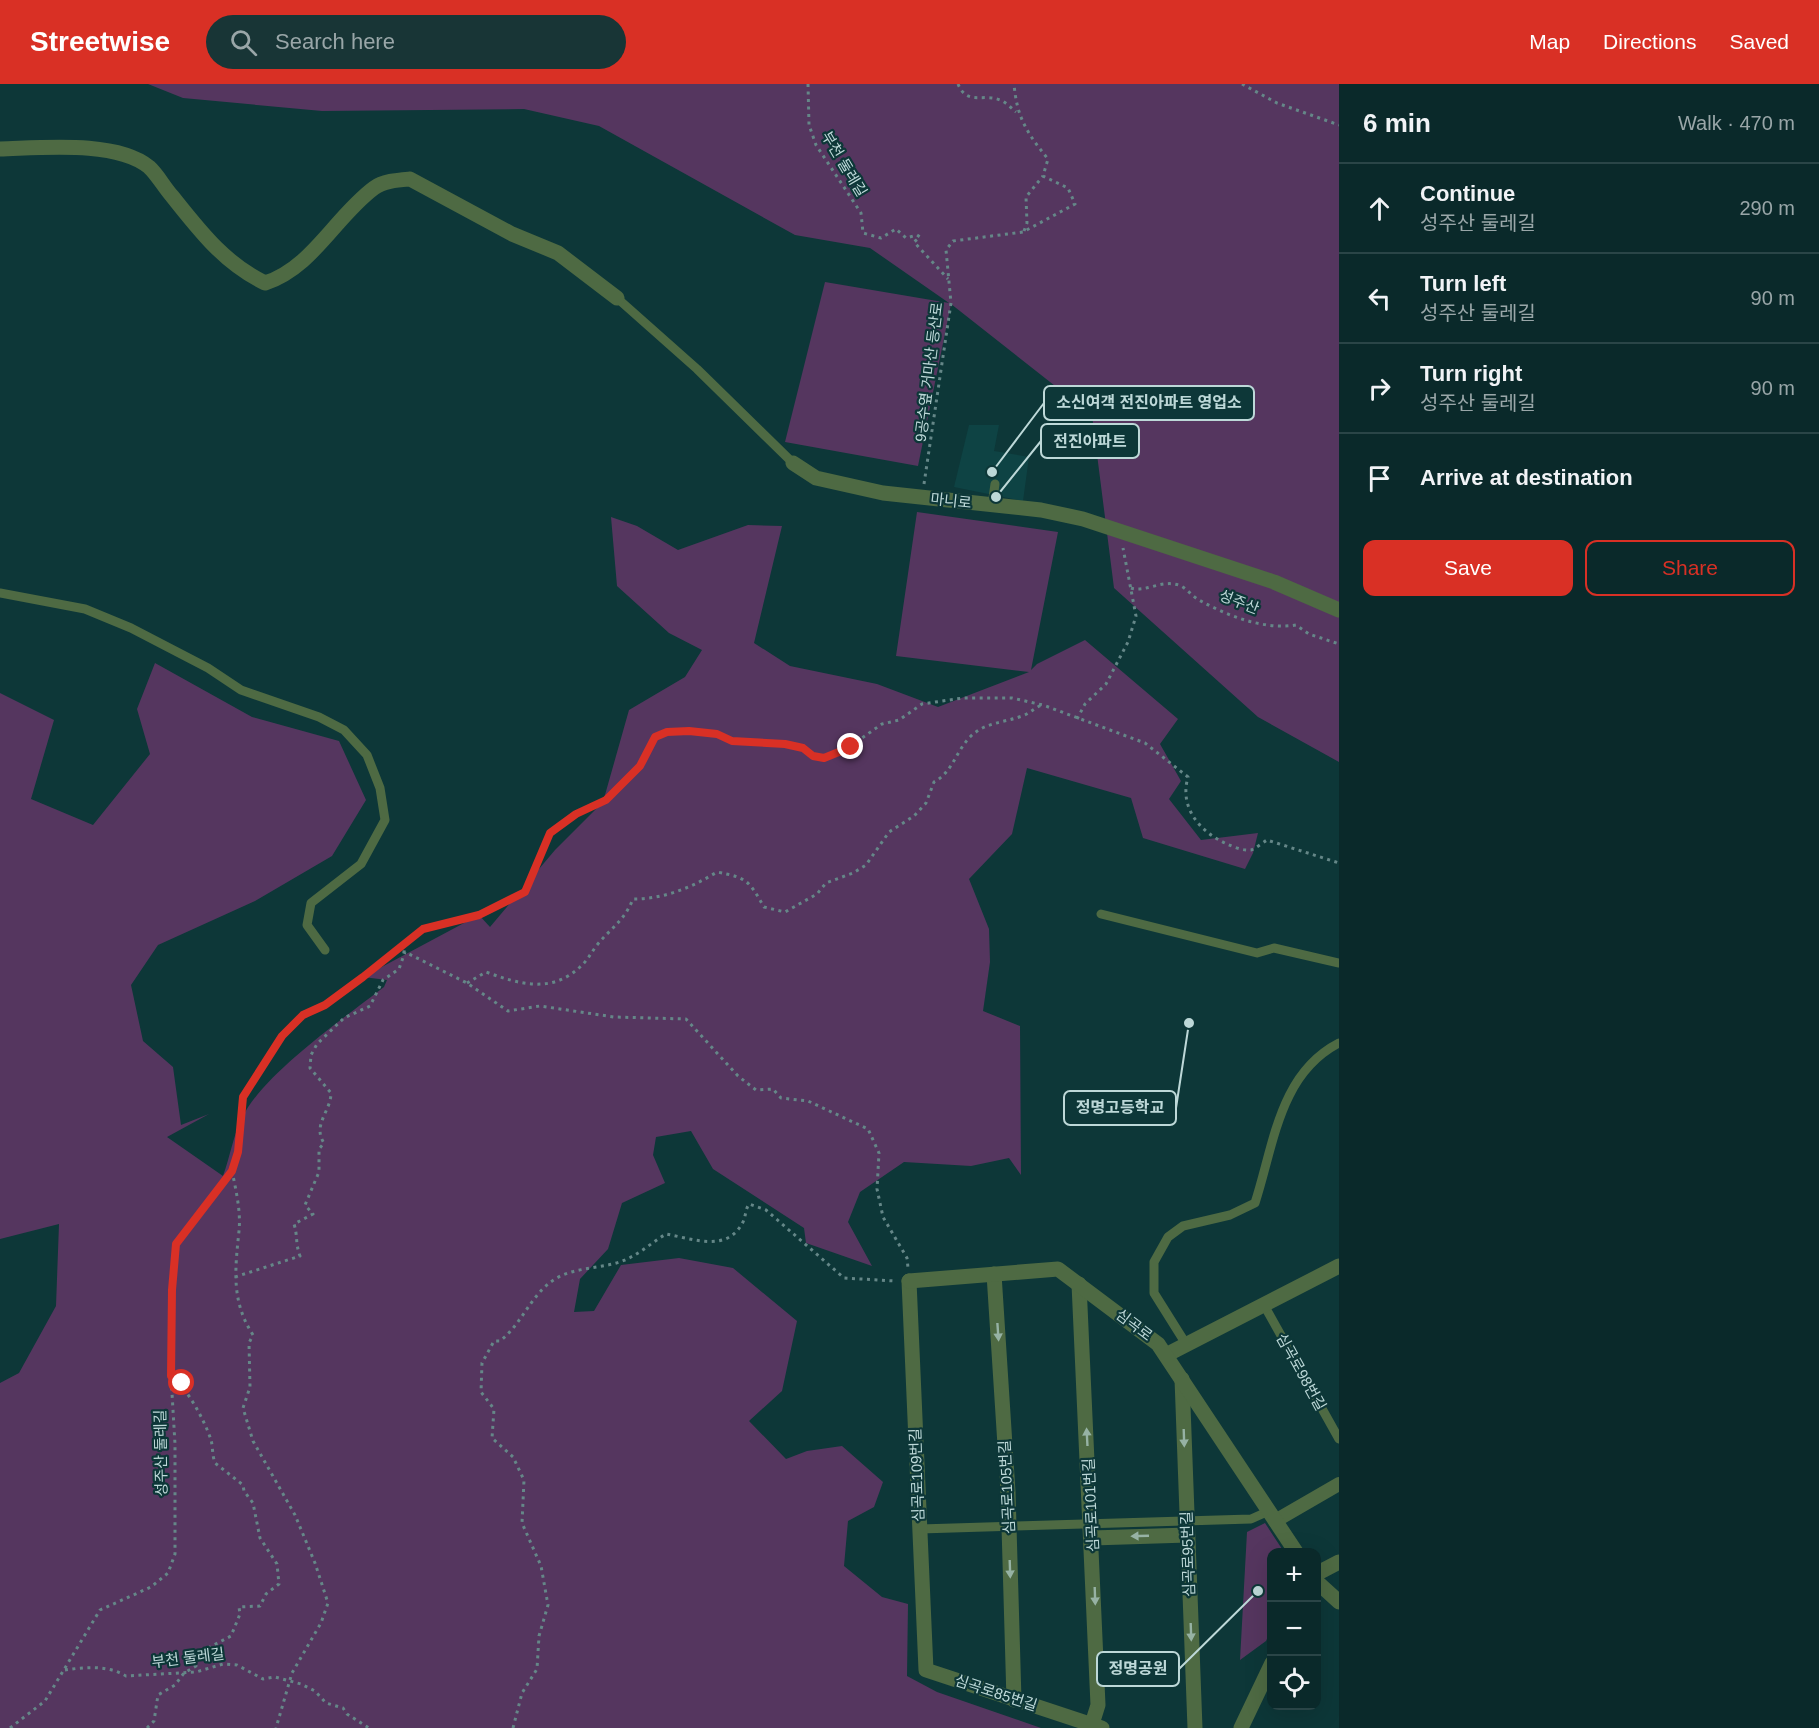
<!DOCTYPE html>
<html lang="en">
<head>
<meta charset="utf-8">
<style>
	:root { --surface:#0a292a; --page:#183536; --text:#f1f3f6; --muted:#99a6a8; --line:#2a4547; --accent:#d93025 }
	body { margin:0; font-family:Helvetica,"Noto Sans KR",sans-serif; background:var(--page); color:var(--text) }
	.controls { position:absolute; right:18px; bottom:18px; display:grid; overflow:hidden; border-radius:12px; box-shadow:0 6px 24px #0002 }
	.controls button { width:54px; height:54px; display:grid; place-items:center; padding:0; border:0; border-bottom:2px solid var(--line); background:var(--surface); color:var(--text); font:30px sans-serif }
	.stop { position:absolute; width:18px; height:18px; margin:-14px; border:4px solid #d93025; border-radius:50%; background:#fff }
	.stop.end { background:#d93025; border-color:#fff; box-shadow:0 2px 6px #0008 }
	.list { margin:0; padding:0; list-style:none }
	h2 { display:flex; justify-content:space-between; align-items:center; height:78px; margin:0; padding:0 24px; font-size:26px }
	h2 small { font-size:20px; font-weight:400; color:var(--muted) }
	.list li { display:grid; grid-template-columns:39px 1fr auto; gap:18px; align-items:center; box-sizing:border-box; height:90px; padding:0 24px; border-top:2px solid var(--line) }
	.list b { display:block; font-size:22px; white-space:nowrap }
	.list p { margin:0; font-size:20px; white-space:nowrap; color:var(--muted) }
	.list em { font-size:20px; font-style:normal; color:var(--muted) }
	.actions { display:flex; gap:12px; padding:18px 24px }
	.actions a { flex:1; padding:14px 0; border:2px solid var(--accent); border-radius:12px; text-align:center; font-size:21px; color:var(--accent) }
	.actions .main { background:var(--accent); color:#fff }
	.icon { flex:none; width:33px; height:33px; fill:none; stroke:currentColor; stroke-width:2; stroke-linecap:round; stroke-linejoin:round }
	.map { position:relative; flex:none; width:1339px; height:1644px; overflow:hidden }
	header { display:flex; align-items:center; gap:36px; box-sizing:border-box; height:84px; padding:0 30px; background:var(--accent); color:#fff }
	header strong { font-size:28px }
	nav { display:flex; gap:33px; margin-inline-start:auto; font-size:21px }
	.search { width:420px; height:54px; background:var(--page); display:flex; align-items:center; gap:15px; box-sizing:border-box; padding:0 21px; border-radius:33px; color:var(--muted); font-size:22px }
	main { display:flex }
	aside { flex:1; background:var(--surface) }
	.map>svg:first-child { display:block }
	.built { fill:#0e4344 }
	.green { fill:#55365f }
	.lines { fill:none; stroke-linecap:round; stroke-linejoin:round }
	.path { stroke:#658788; stroke-width:3; stroke-dasharray:3 4.5; stroke-linecap:butt }
	.service { stroke:#4e6a43; stroke-width:9 }
	.pedestrian { stroke:#4e6a43; stroke-width:14 }
	.minor { stroke:#4e6a43; stroke-width:15 }
	.tertiary { stroke:#4e6a43; stroke-width:15 }
	.oneway { fill:#96b2a4 }
	.route { stroke:#d93025; stroke-width:8 }
	.labels { text-anchor:middle; stroke-width:4.5; stroke-linejoin:round; paint-order:stroke }
	.street-label { font-size:15px; fill:#bdd8d8; stroke:#0d3738 }
	.leader { fill:none; stroke:#bdd8d8; stroke-width:2 }
	.callout-dot { fill:#bdd8d8; stroke:#0d3738; stroke-width:2 }
	.callout { fill:#0d3738; stroke:#bdd8d8; stroke-width:2 }
	.callout-label { font-size:16px; text-anchor:middle; font-weight:bold; fill:#bdd8d8 }
</style>
</head>
<body>
<header>
<strong>Streetwise</strong>
<div class="search"><svg class="icon" aria-label="search" viewBox="0 0 24 24"><circle cx="10" cy="10" r="6"/><path d="M15 15l6 6"/></svg>Search here</div>
<nav><a>Map</a><a>Directions</a><a>Saved</a></nav>
</header>
<main>
<div class="map">
<svg width="1339" height="1644" viewBox="0 0 1339 1644">
	<rect width="100%" height="100%" fill="#0d3738"/>
	<path class="built" d="M969 341H999L994 367 1029 373 1023 417 954 403Z"/>
	<path class="green" d="M148 0H1339V678L1258 633 1114 504 1092 331 951 220 918 382 785 358 825 198 949 219 870 164 795 151 599 42 524 25 322 27 183 14Z
		M917 428 1058 448 1031 586 1037 580 1085 556 1178 635 1160 660 1181 697 1169 715 1201 756 1258 749 1253 769 1245 785 1143 754 1131 714 1027 684 1012 750 969 795 989 845 990 878 983 927 1020 942 1021 1091 1009 1074 971 1082 904 1078 860 1108 848 1138 872 1182 806 1159 804 1144 713 1085 691 1047 656 1053 653 1071 665 1099 622 1119 608 1165 580 1195 574 1228 594 1227 621 1181 679 1174 733 1184 797 1237 782 1307 749 1337 786 1375 807 1367 842 1362 883 1398 874 1423 848 1437 844 1482 882 1513 908 1520 907 1592 937 1608 1041 1644H0V1299L19 1289 56 1222 59 1140 0 1155V609L54 636 31 715 93 741 150 670 137 625 155 579 252 633 339 657 366 716 332 772 255 817 158 861 131 901 143 957 173 983 181 1041 209 1030 167 1053 223 1092C230 1073 233 1052 242 1034 262 991 344 934 384 903L387 896 363 893 479 831 490 843 555 766 603 718 629 626 685 593 702 566 669 549 617 502 611 433 637 442 678 466 748 441 782 442 754 559 790 582 877 600 938 623 1029 588 896 572Z
		M1265 1439 1284 1468H1272L1271 1546 1266 1557 1240 1576 1247 1448Z"/>
	<g class="lines">
		<path class="path" d="M808 0 809 41 816 61 861 129 863 149 881 154 896 145 906 154 917 151 920 153 914 158 948 195
			M958 0C967 22 983 9 1000 16 1006 18 1011 24 1016 28
			M1242 0 1277 19 1339 41
			M1024 147 1027 139 1026 113 1043 92
			M924 400 951 219 946 166 953 157 1023 148 1075 120 1068 104 1043 92 1048 75C1027 49 1017 34 1014 0
			M1131 504C1146 509 1163 494 1181 502 1187 505 1192 512 1199 516 1228 532 1263 546 1296 541L1309 550 1339 560
			M1077 635 1085 620 1106 600 1128 558 1136 532 1123 464
			M395 867 405 868 467 899 508 927 540 922 614 933 686 935 738 992 756 1006 773 1005 781 1014 808 1017 868 1045 879 1069 877 1105 883 1133 907 1174 908 1184
			M467 899 486 888C519 900 551 910 580 883 587 877 591 869 597 861 612 843 624 837 633 815 663 815 691 804 717 788 748 794 749 797 764 823L785 828 817 810 826 799 853 789 866 781 889 748 914 732 926 719 934 698C953 688 955 668 971 652 986 638 1003 639 1022 632 1029 630 1034 624 1042 621
			M232 1087C236 1106 241 1128 239 1147 235 1186 231 1217 253 1251L249 1259 250 1303 243 1324 253 1357 295 1431 315 1479 328 1519 321 1539 292 1589 276 1644
			M235 1193 300 1172C295 1158 298 1153 294 1140L313 1130 305 1121 319 1088V1065L324 1059C312 1041 331 1027 331 1009L310 984 311 971 317 960 344 934 370 922 383 896 399 885 405 868
			M65 1586C85 1583 108 1581 126 1592L196 1588 223 1580 237 1581 263 1595 275 1593 301 1600 315 1607 326 1619 343 1624 347 1630 369 1644
			M10 1644 45 1617 100 1526 151 1503 168 1489 175 1470V1360L171 1292 172 1206 176 1160 232 1087 238 1068 243 1013 254 993 282 952 303 931 325 921 363 893 423 845 479 831 525 808 550 749 576 731 606 716 640 682 655 653 667 648 689 647 717 650 732 657 785 660 803 664 813 672 824 674 839 670 882 640 899 636 922 620 963 614H1012L1043 621 1145 659 1188 693C1179 724 1200 748 1227 760 1234 763 1243 767 1251 766 1255 765 1262 759 1267 756L1339 779
			M147 1644 154 1637 158 1611 175 1601 184 1589 196 1582 195 1577 198 1573 204 1575 210 1563 231 1552 240 1530 239 1523 260 1522 266 1510 279 1500 277 1480 260 1454 253 1419 244 1407 243 1401 215 1379C212 1371 213 1363 211 1356 205 1337 186 1302 171 1292
			M513 1644 522 1609 537 1585 539 1552 548 1521 541 1482 522 1439 524 1396 513 1373 492 1354 494 1325 481 1308 482 1279 494 1257H500C523 1239 530 1211 555 1195 578 1181 608 1186 631 1173 643 1167 654 1157 666 1150 694 1155 727 1169 743 1138 746 1132 745 1126 749 1120L766 1126 844 1194 895 1197"/>
		<path class="service" d="M617 214 697 285 793 379
			M992 421 995 400
			M0 509 85 525 131 544 208 584 241 606 319 633 344 646 367 671 380 704 385 736 361 780 311 819 307 841 325 866
			M1101 830 1257 869 1274 864 1339 879
			M1264 1221 1339 1355
			M1186 1260 1154 1209V1178L1168 1153 1183 1142 1230 1131 1255 1119C1274 1061 1279 990 1339 959
			M920 1445 1251 1435 1269 1427"/>
		<path class="pedestrian" d="M1275 1437 1339 1400"/>
		<path class="minor" d="M0 65C40 64 116 56 149 83 157 90 164 103 172 112 200 147 224 179 265 199 312 184 335 133 374 104 383 97 398 96 410 95L512 150 558 169 617 214
			M793 379 816 394 883 409 1041 426 1083 435 1274 498 1339 526
			M994 1190 1008 1408 1014 1616
			M909 1197 926 1586 1102 1644
			M1079 1200 1098 1621 1092 1640
			M1166 1271 1339 1182
			M1182 1295 1195 1644
			M1092 1454 1188 1451
			M1316 1490 1339 1478
			M1241 1644 1272 1579"/>
		<path class="tertiary" d="M909 1197 1058 1185 1158 1260 1296 1468
			M1316 1497 1339 1518"/>
	</g>
	<defs><path id="oneway-solid" d="M-6-.8H1V-3.2L6.5 0L1 3.2V.8H-6Z" transform="scale(1.5)"/></defs>
	<g class="oneway">
		<use href="#oneway-solid" transform="translate(998 1248) rotate(86)"/>
		<use href="#oneway-solid" transform="translate(1087 1353) rotate(-93)"/>
		<use href="#oneway-solid" transform="translate(1184 1354) rotate(88)"/>
		<use href="#oneway-solid" transform="translate(1140 1452) rotate(178)"/>
		<use href="#oneway-solid" transform="translate(1010 1485) rotate(88)"/>
		<use href="#oneway-solid" transform="translate(1095 1512) rotate(88)"/>
		<use href="#oneway-solid" transform="translate(1191 1548) rotate(88)"/>
	</g>
	<g class="lines">
		<path class="route" d="M182 1299 171 1292 172 1206 176 1160 232 1087 238 1068 243 1013 282 952 303 931 325 921 363 893 423 845 479 831 525 808 550 749 576 730 606 716 640 682 655 653 667 648 689 647 717 650 732 657 785 660 803 664 813 672 824 674 851 663"/>
	</g>
	<g class="labels">
		<g class="street-label">
			<text transform="translate(844 80) rotate(59)" y="5">부천 둘레길</text>
			<text transform="translate(929 288) rotate(-83)" y="5">9공수옆 거마산 등산로</text>
			<text transform="translate(951 417) rotate(6)" y="5">마니로</text>
			<text transform="translate(1239 518) rotate(21)" y="5">성주산</text>
			<text transform="translate(1134 1241) rotate(37)" y="5">심곡로</text>
			<text transform="translate(1301 1288) rotate(61)" y="5">심곡로98번길</text>
			<text transform="translate(161 1369) rotate(-91)" y="5">성주산 둘레길</text>
			<text transform="translate(917 1391) rotate(-92)" y="5">심곡로109번길</text>
			<text transform="translate(1007 1403) rotate(-93)" y="5">심곡로105번길</text>
			<text transform="translate(1091 1421) rotate(-93)" y="5">심곡로101번길</text>
			<text transform="translate(1188 1470) rotate(-92)" y="5">심곡로95번길</text>
			<text transform="translate(188 1574) rotate(-7)" y="5">부천 둘레길</text>
			<text transform="translate(996 1609) rotate(18)" y="5">심곡로85번길</text>
		</g>
	</g>
	<path class="leader" d="M992 388L1044 319M996 413L1041 357M1189 939L1176 1024M1258 1507L1179 1585"/>
	<g class="callout-dot">
		<circle cx="992" cy="388" r="6"/>
		<circle cx="996" cy="413" r="6"/>
		<circle cx="1189" cy="939" r="6"/>
		<circle cx="1258" cy="1507" r="6"/>
	</g>
	<g class="callout">
		<rect x="1044" y="302" width="210" height="34" rx="6"/>
		<rect x="1041" y="340" width="98" height="34" rx="6"/>
		<rect x="1064" y="1007" width="112" height="34" rx="6"/>
		<rect x="1097" y="1568" width="82" height="34" rx="6"/>
	</g>
	<g class="callout-label">
		<text x="1149" y="324">소신여객 전진아파트 영업소</text>
		<text x="1090" y="363">전진아파트</text>
		<text x="1120" y="1029">정명고등학교</text>
		<text x="1138" y="1590">정명공원</text>
	</g>
</svg>
<div class="controls">
<button>+</button>
<button>−</button>
<button><svg class="icon" aria-label="locate" viewBox="0 0 24 24"><circle cx="12" cy="12" r="6"/><path d="M12 2v4M12 18v4M2 12h4M18 12h4"/></svg></button>
</div>
<div class="stop" style="left:182px;top:1299px"></div>
<div class="stop end" style="left:851px;top:663px"></div>
</div>
<aside>
<h2>6 min<small>Walk · 470 m</small></h2>
<ul class="list">
<li><svg class="icon" aria-label="ahead" viewBox="0 0 24 24"><path d="M12 20V5M6 11l6-6 6 6"/></svg><div><b>Continue</b><p>성주산 둘레길</p></div><em>290 m</em></li>
<li><svg class="icon" aria-label="left" viewBox="0 0 24 24"><path d="M17 20v-9H6M10 6l-5 5 5 5"/></svg><div><b>Turn left</b><p>성주산 둘레길</p></div><em>90 m</em></li>
<li><svg class="icon" aria-label="right" viewBox="0 0 24 24"><path d="M7 20v-9h11M14 6l5 5-5 5"/></svg><div><b>Turn right</b><p>성주산 둘레길</p></div><em>90 m</em></li>
<li><svg class="icon" aria-label="arrive" viewBox="0 0 24 24"><path d="M6 21V4h12l-3 4 3 4H6"/></svg><div><b>Arrive at destination</b></div></li>
</ul>
<div class="actions"><a class="main">Save</a><a>Share</a></div>
</aside>
</main>
</body>
</html>
